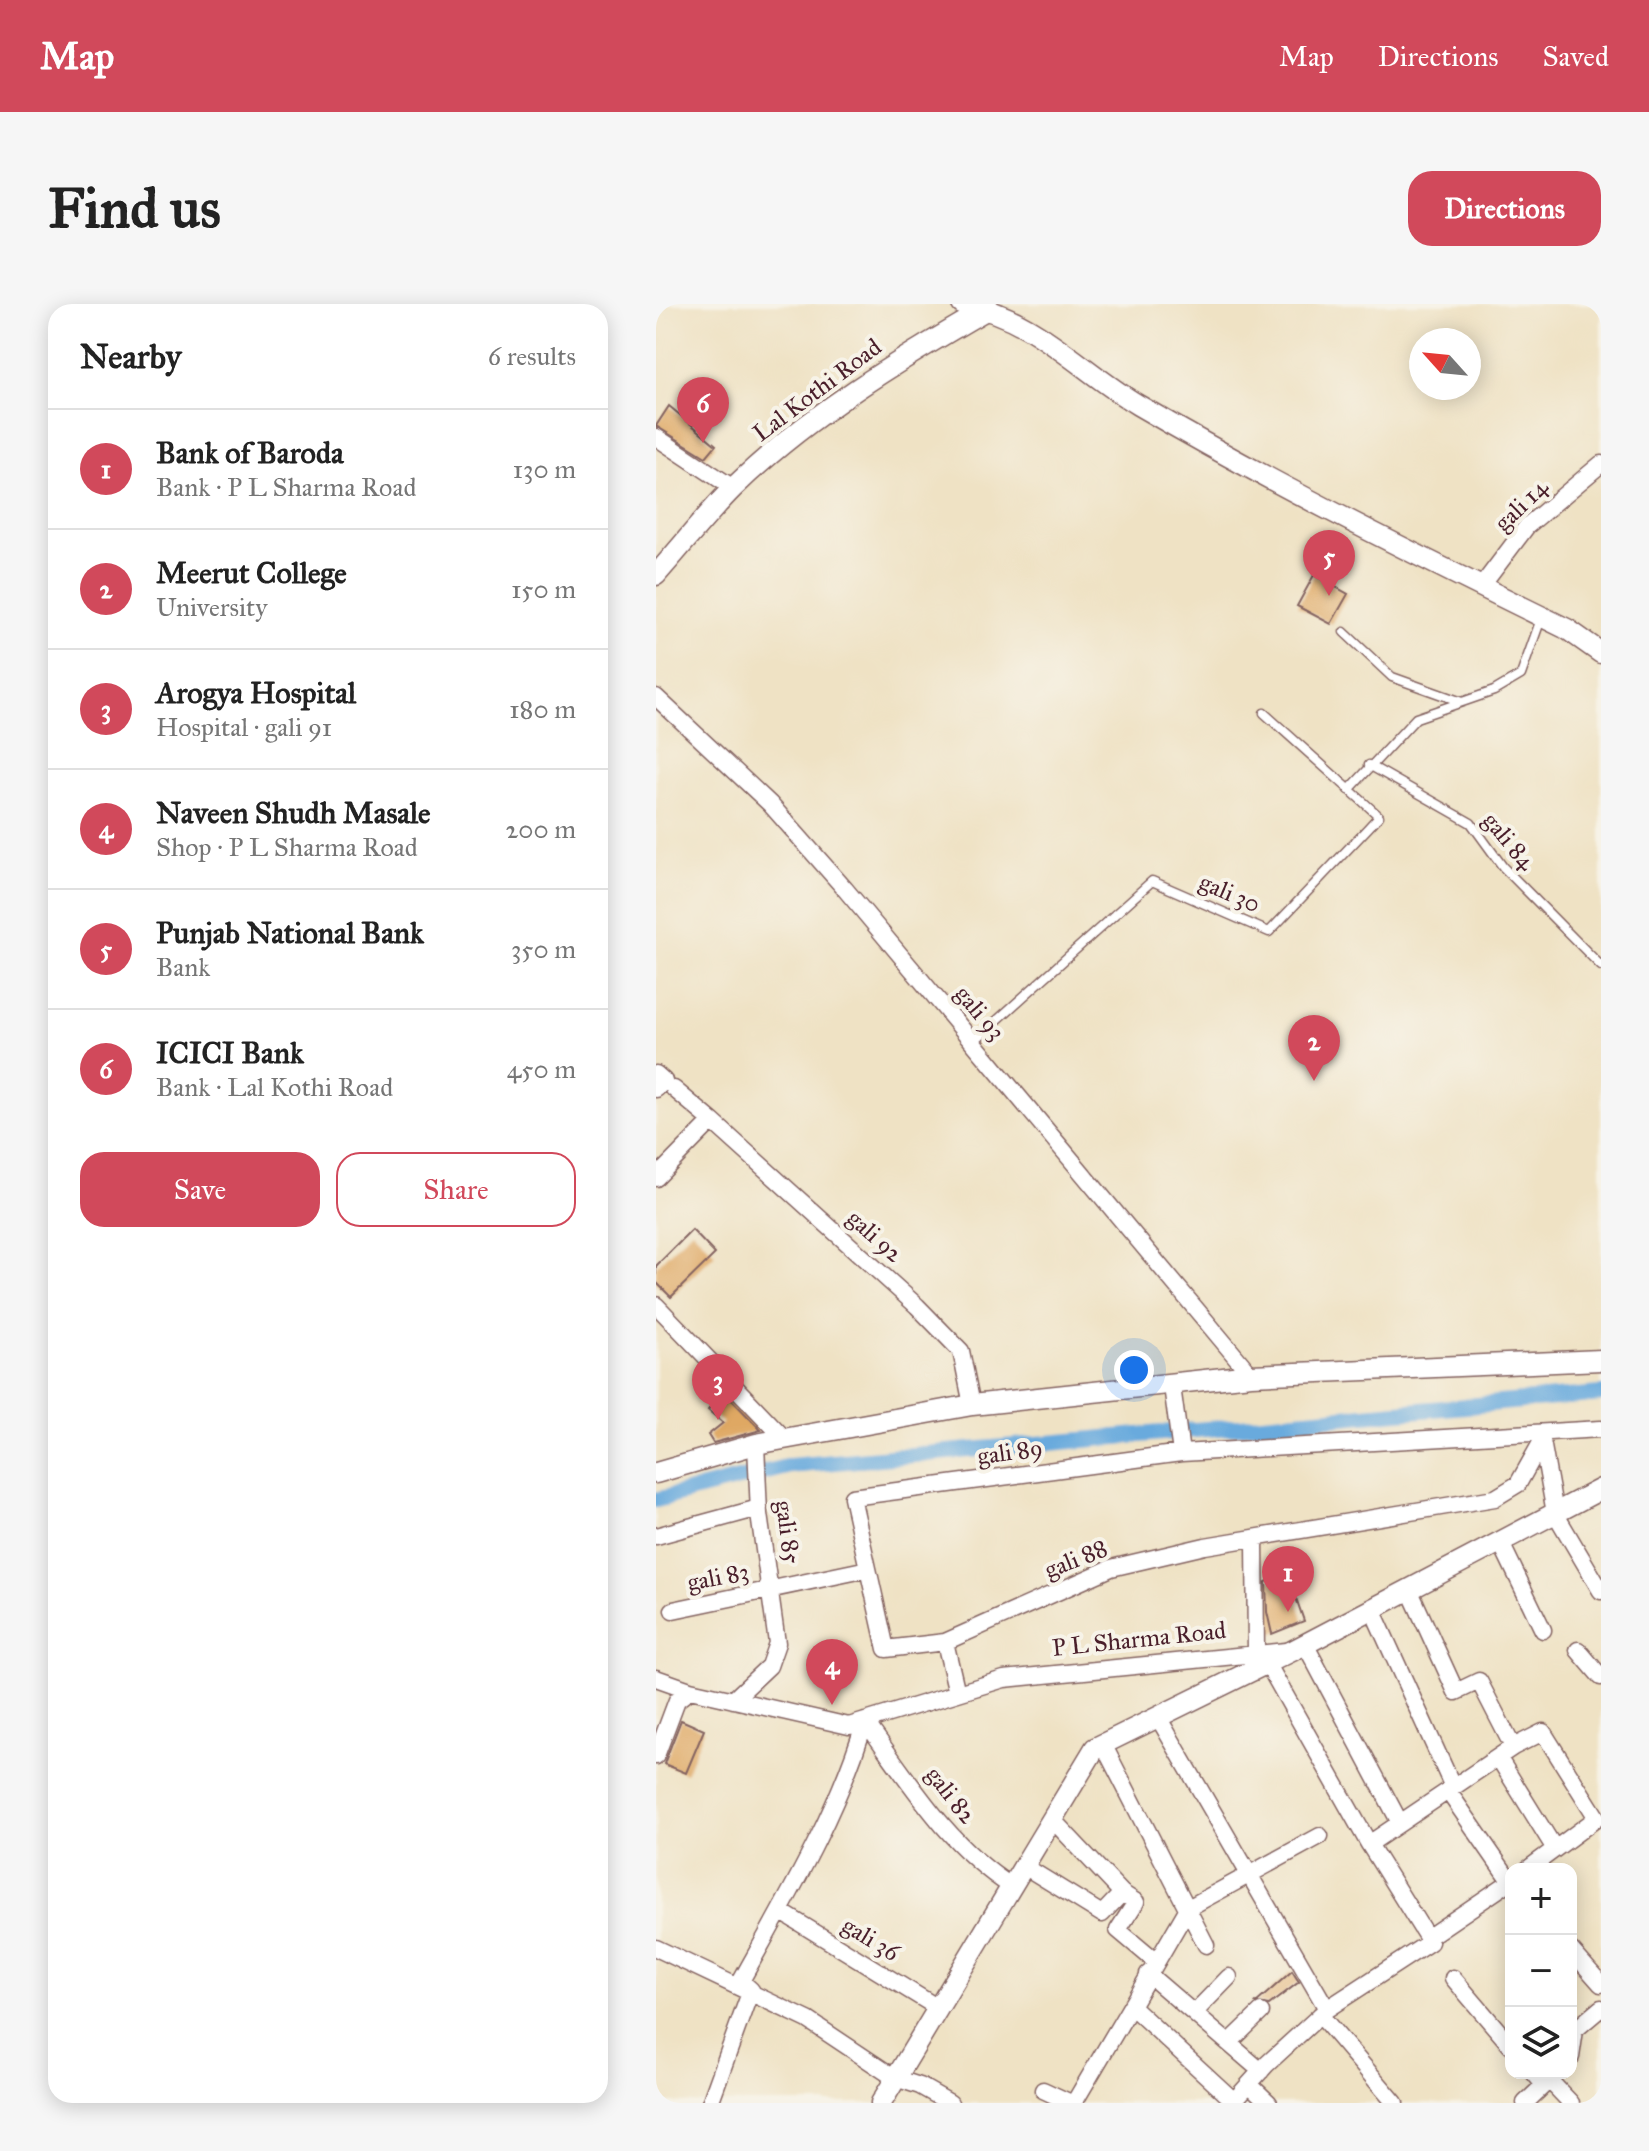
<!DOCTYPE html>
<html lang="en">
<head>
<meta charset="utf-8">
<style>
	:root { --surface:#fff; --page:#f6f6f6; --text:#222; --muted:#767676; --line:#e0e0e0; --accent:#d1495b }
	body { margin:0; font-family:"IM FELL Great Primer",serif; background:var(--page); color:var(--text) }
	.controls { position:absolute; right:24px; bottom:24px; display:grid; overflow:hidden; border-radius:16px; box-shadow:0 4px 20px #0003 }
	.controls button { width:72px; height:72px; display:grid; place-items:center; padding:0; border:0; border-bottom:2px solid var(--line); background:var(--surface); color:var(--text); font:40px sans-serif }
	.compass { position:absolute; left:753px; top:24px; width:72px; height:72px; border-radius:50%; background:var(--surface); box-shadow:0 4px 20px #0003; rotate:297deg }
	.you { position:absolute; left:478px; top:1066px; width:28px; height:28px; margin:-20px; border:6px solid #fff; border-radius:50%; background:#1a73e8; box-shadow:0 0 0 12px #1a73e833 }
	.badge { display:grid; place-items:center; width:52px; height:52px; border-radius:50%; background:var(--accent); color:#fff; font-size:26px; font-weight:700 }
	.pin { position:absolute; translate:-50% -66px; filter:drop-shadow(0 2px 4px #0008) }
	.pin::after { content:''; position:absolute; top:42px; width:28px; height:24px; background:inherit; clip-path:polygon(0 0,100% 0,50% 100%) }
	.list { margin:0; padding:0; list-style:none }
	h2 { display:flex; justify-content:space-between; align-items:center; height:104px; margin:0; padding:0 32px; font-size:34px }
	h2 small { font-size:26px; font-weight:400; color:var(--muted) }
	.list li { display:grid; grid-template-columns:52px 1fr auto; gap:24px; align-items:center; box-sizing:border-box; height:120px; padding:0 32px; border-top:2px solid var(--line) }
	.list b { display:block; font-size:30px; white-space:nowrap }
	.list p { margin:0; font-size:26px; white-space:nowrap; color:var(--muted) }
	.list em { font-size:26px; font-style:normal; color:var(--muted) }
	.actions { display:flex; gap:16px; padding:24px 32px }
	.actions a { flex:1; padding:18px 0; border:2px solid var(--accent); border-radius:24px; text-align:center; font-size:28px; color:var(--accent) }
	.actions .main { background:var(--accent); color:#fff }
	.icon { flex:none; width:44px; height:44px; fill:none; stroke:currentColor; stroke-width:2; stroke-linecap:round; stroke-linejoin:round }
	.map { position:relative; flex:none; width:945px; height:1799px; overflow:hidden; border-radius:24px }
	header { display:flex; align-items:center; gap:48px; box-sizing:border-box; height:112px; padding:0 40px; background:var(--accent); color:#fff }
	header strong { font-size:38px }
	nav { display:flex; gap:44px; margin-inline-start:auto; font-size:28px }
	.intro { display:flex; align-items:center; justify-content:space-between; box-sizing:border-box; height:192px; padding:0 48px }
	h1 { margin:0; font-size:56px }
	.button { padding:20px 36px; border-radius:24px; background:var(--accent); color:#fff; font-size:28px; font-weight:700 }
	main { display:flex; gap:48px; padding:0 48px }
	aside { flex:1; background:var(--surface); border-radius:24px; box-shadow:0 4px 20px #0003 }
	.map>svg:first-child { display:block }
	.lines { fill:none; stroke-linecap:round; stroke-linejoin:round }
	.canal { stroke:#69aadd; stroke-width:16 }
	.building { fill:#dfa863 }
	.service-casing { stroke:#846361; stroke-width:11 }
	.minor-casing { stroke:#846361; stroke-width:19 }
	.tertiary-casing { stroke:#846361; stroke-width:23 }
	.service { stroke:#fff; stroke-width:8 }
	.minor { stroke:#fff; stroke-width:16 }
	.tertiary { stroke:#fff; stroke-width:20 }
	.labels { text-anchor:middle; stroke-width:8; stroke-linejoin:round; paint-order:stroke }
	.street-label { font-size:24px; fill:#4a1f2b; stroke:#f7f3e8 }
</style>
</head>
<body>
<header>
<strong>Map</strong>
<nav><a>Map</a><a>Directions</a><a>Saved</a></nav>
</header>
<div class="intro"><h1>Find us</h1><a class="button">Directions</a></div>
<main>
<aside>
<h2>Nearby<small>6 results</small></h2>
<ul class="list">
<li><span class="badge">1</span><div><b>Bank of Baroda</b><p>Bank · P L Sharma Road</p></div><em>130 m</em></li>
<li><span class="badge">2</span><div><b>Meerut College</b><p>University</p></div><em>150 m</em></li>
<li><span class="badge">3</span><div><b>Arogya Hospital</b><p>Hospital · gali 91</p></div><em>180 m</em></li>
<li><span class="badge">4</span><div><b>Naveen Shudh Masale</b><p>Shop · P L Sharma Road</p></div><em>200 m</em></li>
<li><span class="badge">5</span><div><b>Punjab National Bank</b><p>Bank</p></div><em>350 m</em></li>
<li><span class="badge">6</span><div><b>ICICI Bank</b><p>Bank · Lal Kothi Road</p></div><em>450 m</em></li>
</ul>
<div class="actions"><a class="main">Save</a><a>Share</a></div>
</aside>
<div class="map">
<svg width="945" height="1799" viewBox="0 0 945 1799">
	<rect width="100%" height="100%" fill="#f7f3e8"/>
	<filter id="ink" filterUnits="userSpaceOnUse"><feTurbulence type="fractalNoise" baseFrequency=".0125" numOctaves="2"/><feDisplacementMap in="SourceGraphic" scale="16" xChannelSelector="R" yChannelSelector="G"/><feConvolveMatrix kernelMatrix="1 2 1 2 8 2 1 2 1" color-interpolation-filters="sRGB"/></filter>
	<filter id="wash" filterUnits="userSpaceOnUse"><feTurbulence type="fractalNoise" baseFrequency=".006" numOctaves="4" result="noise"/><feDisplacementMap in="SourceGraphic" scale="32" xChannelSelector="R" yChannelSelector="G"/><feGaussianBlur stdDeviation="1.8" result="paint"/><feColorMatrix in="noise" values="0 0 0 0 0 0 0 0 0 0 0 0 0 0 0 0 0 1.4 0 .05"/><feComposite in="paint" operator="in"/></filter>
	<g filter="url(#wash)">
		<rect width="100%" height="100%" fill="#efe2c4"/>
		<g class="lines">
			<path class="canal" d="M0 1196 134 1162 945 1090"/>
		</g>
		<g id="blocks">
			<path class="building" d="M13 102 60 141 50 153 0 122Z
				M658 271 692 290 675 320 641 302Z
				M36 926 59 950 15 993 0 978V962Z
				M67 1087 104 1125 105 1126 57 1139 52 1131 67 1119 52 1106Z
				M631 1268 648 1317 616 1330 611 1308 610 1278Z
				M25 1416 48 1426 30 1469 8 1460Z
				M636 1667 643 1678 613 1701 600 1699Z"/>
		</g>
	</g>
	<g filter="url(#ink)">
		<use href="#blocks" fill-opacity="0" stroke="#846361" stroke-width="2"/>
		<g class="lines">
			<defs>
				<path id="service" d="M688 328 736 373 806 398
					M713 461 815 519 847 563 945 662
					M693 486 760 414 838 387 865 371 886 312
					M317 738 496 577 613 628 712 524 723 512 608 409"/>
				<path id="minor" d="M0 133 77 184
					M825 283 871 222 945 160
					M0 393 114 500 189 585 595 1071
					M0 770 8 777 0 785
					M56 817 261 1002 305 1047 316 1101
					M0 874 56 817 18 785
					M0 1001 129 1135
					M516 1082 525 1149 196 1193 230 1345 289 1338 455 1264 549 1242 839 1194 862 1180 886 1137
					M886 1137 899 1209 945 1287
					M525 1149 945 1125
					M0 1232 103 1204
					M599 1235 600 1350
					M844 1237 887 1326
					M753 1285 800 1388 823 1377 857 1443
					M716 1305 797 1483
					M17 1306 212 1265
					M289 1338 301 1389
					M649 1340 743 1517
					M922 1346 945 1373
					M611 1359 713 1540
					M0 1374 34 1386 193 1422 348 1375 630 1347
					M77 1396 113 1362 121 1339 103 1210 100 1140
					M502 1413 671 1705
					M209 1417C253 1477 292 1542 355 1582
					M447 1440 550 1641
					M0 1452 21 1396 34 1386
					M842 1453 899 1545
					M792 1487 855 1578
					M368 1562 446 1610 466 1589 396 1515
					M466 1589 480 1598 462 1626 500 1658
					M124 1607 282 1704
					M771 1634 855 1577
					M0 1644 152 1716 239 1774 264 1782 294 1799
					M915 1646 945 1680
					M492 1670 605 1767
					M797 1674 855 1742
					M538 1709 573 1673
					M664 1711 739 1799
					M573 1739 605 1708
					M915 1753 919 1726 945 1704
					M899 1769 888 1781 895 1778 915 1799
					M593 1780 613 1799
					M387 1786 415 1799
					M578 1797 475 1702 532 1604 664 1532
					M54 1799 95 1686 85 1677C131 1594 182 1508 209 1417
					M418 1799 475 1702
					M576 1799 611 1760 671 1705 774 1638 713 1540 857 1443 887 1428 941 1514 872 1565
					M869 1799 888 1781 878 1769"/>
				<path id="tertiary" d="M306 0C377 11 423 66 482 101 622 183 766 254 911 325L945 349
					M0 271C26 242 50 211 77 184 152 111 243 56 333 4
					M0 1169 100 1140 316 1101 595 1071 945 1056
					M225 1799 439 1444 636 1347 945 1185"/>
			</defs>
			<use href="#service" class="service-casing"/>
			<use href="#minor" class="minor-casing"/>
			<use href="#tertiary" class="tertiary-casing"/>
			<use href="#service" class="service"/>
			<use href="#minor" class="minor"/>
			<use href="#tertiary" class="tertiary"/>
		</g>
	</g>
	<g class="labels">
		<g class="street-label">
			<text transform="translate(161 86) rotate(-37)" y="8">Lal Kothi Road</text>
			<text transform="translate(865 201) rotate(-44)" y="8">gali 14</text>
			<text transform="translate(853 537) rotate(50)" y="8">gali 84</text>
			<text transform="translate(574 589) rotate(23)" y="8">gali 30</text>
			<text transform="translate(324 709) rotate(50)" y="8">gali 93</text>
			<text transform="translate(219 932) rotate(42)" y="8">gali 92</text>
			<text transform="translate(354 1148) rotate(-8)" y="8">gali 89</text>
			<text transform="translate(132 1228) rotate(82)" y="8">gali 85</text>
			<text transform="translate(420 1255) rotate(-22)" y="8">gali 88</text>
			<text transform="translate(62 1273) rotate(-11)" y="8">gali 83</text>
			<text transform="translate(483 1335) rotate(-6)" y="8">P L Sharma Road</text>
			<text transform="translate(295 1491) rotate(52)" y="8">gali 82</text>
			<text transform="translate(215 1635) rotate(31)" y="8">gali 36</text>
		</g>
	</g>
</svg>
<div class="controls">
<button>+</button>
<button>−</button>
<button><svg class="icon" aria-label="layers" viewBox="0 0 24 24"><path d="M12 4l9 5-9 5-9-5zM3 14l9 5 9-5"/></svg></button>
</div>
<svg class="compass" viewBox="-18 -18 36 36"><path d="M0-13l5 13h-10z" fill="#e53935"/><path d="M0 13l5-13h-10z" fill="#767676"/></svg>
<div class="you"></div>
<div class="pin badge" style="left:632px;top:1308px">1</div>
<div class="pin badge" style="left:658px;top:777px">2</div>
<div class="pin badge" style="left:62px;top:1116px">3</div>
<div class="pin badge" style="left:176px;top:1401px">4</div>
<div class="pin badge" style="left:673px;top:292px">5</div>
<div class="pin badge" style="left:47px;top:139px">6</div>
</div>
</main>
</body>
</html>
